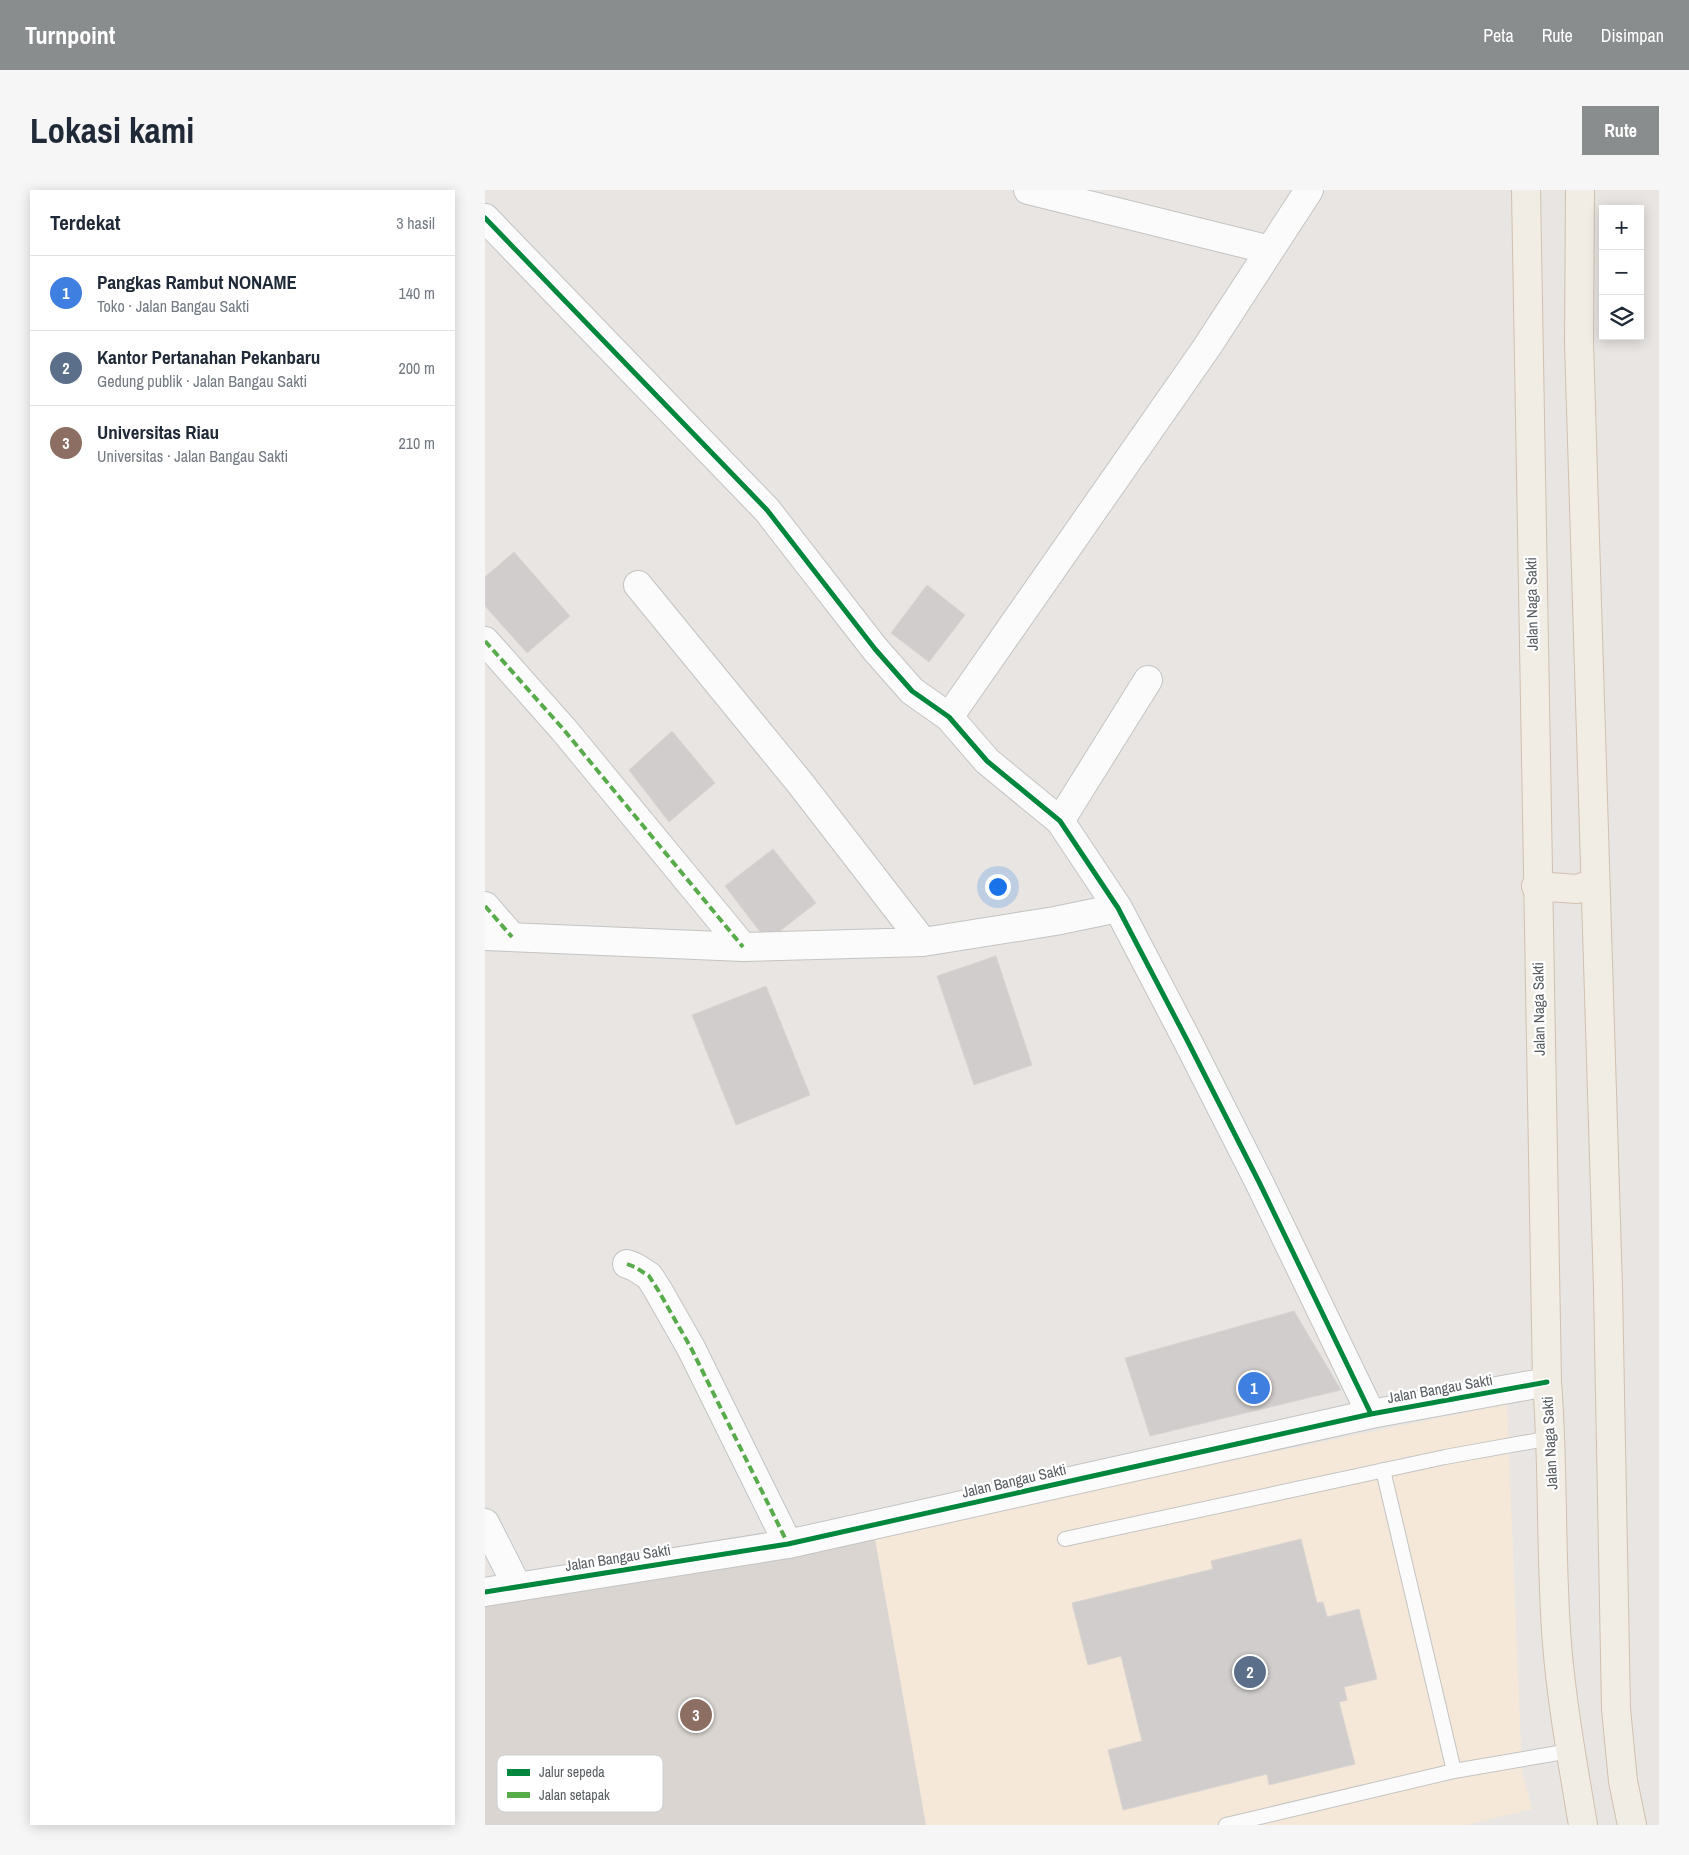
<!DOCTYPE html>
<html lang="id">
<head>
<meta charset="utf-8">
<style>
	:root { --surface:#fff; --page:#f6f6f7; --text:#1f2937; --muted:#747a83; --line:#e0e1e3; --accent:#8a8d8e }
	body { margin:0; font-family:"Archivo Narrow",sans-serif; background:var(--page); color:var(--text) }
	.controls { position:absolute; right:15px; top:15px; display:grid; overflow:hidden; border-radius:0px; box-shadow:0 2px 12px #0003 }
	.controls button { width:45px; height:45px; display:grid; place-items:center; padding:0; border:0; border-bottom:1px solid var(--line); background:var(--surface); color:var(--text); font:25px sans-serif }
	.you { position:absolute; left:512px; top:696px; width:18px; height:18px; margin:-12px; border:4px solid #fff; border-radius:50%; background:#1a73e8; box-shadow:0 0 0 8px #1a73e833 }
	.badge { display:grid; place-items:center; width:32px; height:32px; border-radius:50%; background:var(--accent); color:#fff; font-size:16px; font-weight:700 }
	.pin { position:absolute; translate:-50% -50%; border:2px solid #fff; box-shadow:0 1px 5px #0006 }
	.list { margin:0; padding:0; list-style:none }
	h2 { display:flex; justify-content:space-between; align-items:center; height:65px; margin:0; padding:0 20px; font-size:21px }
	h2 small { font-size:16px; font-weight:400; color:var(--muted) }
	.list li { display:grid; grid-template-columns:32px 1fr auto; gap:15px; align-items:center; box-sizing:border-box; height:75px; padding:0 20px; border-top:1px solid var(--line) }
	.list b { display:block; font-size:19px; white-space:nowrap }
	.list p { margin:0; font-size:16px; white-space:nowrap; color:var(--muted) }
	.list em { font-size:16px; font-style:normal; color:var(--muted) }
	.icon { flex:none; width:28px; height:28px; fill:none; stroke:currentColor; stroke-width:2; stroke-linecap:round; stroke-linejoin:round }
	.map { position:relative; flex:none; width:1174px; height:1635px; overflow:hidden; border-radius:0px }
	header { display:flex; align-items:center; gap:30px; box-sizing:border-box; height:70px; padding:0 25px; background:var(--accent); color:#fff }
	header strong { font-size:24px }
	nav { display:flex; gap:28px; margin-inline-start:auto; font-size:18px }
	.intro { display:flex; align-items:center; justify-content:space-between; box-sizing:border-box; height:120px; padding:0 30px }
	h1 { margin:0; font-size:35px }
	.button { padding:12px 22px; border-radius:0px; background:var(--accent); color:#fff; font-size:18px; font-weight:700 }
	main { display:flex; gap:30px; padding:0 30px }
	aside { flex:1; background:var(--surface); border-radius:0px; box-shadow:0 2px 12px #0003 }
	.map>svg:first-child { display:block }
	.commercial { fill:#f5e8d8 }
	.education { fill:#dad5d1 }
	.building { fill:#d0cdcc; stroke:#d8d4d1 }
	.lines { fill:none; stroke-linecap:round; stroke-linejoin:round }
	.service-casing { stroke:#c3c4c3; stroke-width:16 }
	.minor-casing { stroke:#c3c4c3; stroke-width:30 }
	.tertiary-casing { stroke:#c3c4c3; stroke-width:30 }
	.primary-casing { stroke:#d1c0af; stroke-width:30 }
	.service { stroke:#fcfbfb; stroke-width:14 }
	.minor { stroke:#fcfbfb; stroke-width:28 }
	.tertiary { stroke:#fcfbfb; stroke-width:28 }
	.primary { stroke:#f1ede5; stroke-width:28 }
	.quiet { stroke:#58ab4b; stroke-width:4; stroke-dasharray:8 4; stroke-linecap:butt }
	.cycleway-casing { stroke:#fff; stroke-width:8 }
	.cycleway { stroke:#00873e; stroke-width:5 }
	.labels { text-anchor:middle; stroke-width:4.5; stroke-linejoin:round; paint-order:stroke }
	.street-label { font-size:15px; fill:#585e61; stroke:#fff }
	.key { fill:#fff; stroke:#cdcfd0; stroke-width:1 }
	.key-label { font-size:14px; fill:#585e61 }
</style>
</head>
<body>
<header>
<strong>Turnpoint</strong>
<nav><a>Peta</a><a>Rute</a><a>Disimpan</a></nav>
</header>
<div class="intro"><h1>Lokasi kami</h1><a class="button">Rute</a></div>
<main>
<aside>
<h2>Terdekat<small>3 hasil</small></h2>
<ul class="list">
<li><span class="badge" style="background:#3f7fe0">1</span><div><b>Pangkas Rambut NONAME</b><p>Toko · Jalan Bangau Sakti</p></div><em>140 m</em></li>
<li><span class="badge" style="background:#5c6f8a">2</span><div><b>Kantor Pertanahan Pekanbaru</b><p>Gedung publik · Jalan Bangau Sakti</p></div><em>200 m</em></li>
<li><span class="badge" style="background:#8d6e63">3</span><div><b>Universitas Riau</b><p>Universitas · Jalan Bangau Sakti</p></div><em>210 m</em></li>
</ul>
</aside>
<div class="map">
<svg width="1174" height="1635" viewBox="0 0 1174 1635">
	<rect width="100%" height="100%" fill="#e8e5e2"/>
	<path class="commercial" d="M1022 1214 1037 1581 1047 1619 981 1635H441L389 1344Z"/>
	<path class="education" d="M389 1344 441 1635H0V1415Z"/>
	<path class="building" d="M29 362 85 426 42 463 0 416V387Z
		M442 395 480 425 444 472 406 443Z
		M187 541 230 593 184 632 144 580Z
		M288 659 331 713 282 751 240 696Z
		M511 766 547 875 489 895 452 786Z
		M281 796 325 905 251 935 207 825Z
		M809 1121 856 1200 665 1246 640 1168Z
		M816 1349 832 1413 838 1412 842 1427 874 1419 892 1489 859 1497 862 1510 854 1512 870 1574 784 1595 782 1584 638 1620 623 1560 657 1551 636 1466 603 1475 587 1413 728 1379 726 1371Z"/>
	<g class="lines">
		<defs>
			<path id="service" d="M898 1280 969 1581
				M580 1349 960 1267 1066 1248
				M741 1635 969 1581 1085 1561"/>
			<path id="minor" d="M543 0 785 60
				M0 28 282 320 390 459 427 501 464 527 502 571 575 631 633 718 702 850 775 994 886 1224
				M153 395 315 593 438 752
				M0 451 79 540 258 757
				M464 527 722 157 824 0
				M575 631 663 490
				M0 716 27 747
				M0 746 258 757 438 752 570 731 633 718
				M142 1074 150 1077 164 1086 173 1100 206 1158 303 1354
				M0 1333 32 1396"/>
			<path id="tertiary" d="M0 1402 303 1354 886 1224 1062 1192"/>
			<path id="primary" d="M1041 0 1062 1192C1069 1279 1065 1367 1072 1454 1077 1515 1088 1575 1098 1635
				M1095 0 1094 153 1123 1098 1131 1519 1138 1591 1147 1635
				M1051 696 1092 699 1110 693"/>
		</defs>
		<use href="#service" class="service-casing"/>
		<use href="#minor" class="minor-casing"/>
		<use href="#tertiary" class="tertiary-casing"/>
		<use href="#primary" class="primary-casing"/>
		<use href="#service" class="service"/>
		<use href="#minor" class="minor"/>
		<use href="#tertiary" class="tertiary"/>
		<use href="#primary" class="primary"/>
		<path class="quiet" d="M0 451 79 540 258 757
			M0 716 27 747
			M142 1074 150 1077 164 1086 173 1100 206 1158 303 1354"/>
		<defs>
			<path id="cycleway" d="M0 28 282 320 390 459 427 501 464 527 502 571 575 631 633 718 702 850 775 994 886 1224
				M0 1402 303 1354 886 1224 1062 1192"/>
		</defs>
		<use href="#cycleway" class="cycleway-casing"/>
		<use href="#cycleway" class="cycleway"/>
	</g>
	<g class="labels">
		<g class="street-label">
			<text transform="translate(1047 414) rotate(-91)" y="5">Jalan Naga Sakti</text>
			<text transform="translate(1054 819) rotate(-91)" y="5">Jalan Naga Sakti</text>
			<text transform="translate(955 1199) rotate(-10)" y="5">Jalan Bangau Sakti</text>
			<text transform="translate(1065 1253) rotate(-93)" y="5">Jalan Naga Sakti</text>
			<text transform="translate(529 1291) rotate(-13)" y="5">Jalan Bangau Sakti</text>
			<text transform="translate(133 1368) rotate(-9)" y="5">Jalan Bangau Sakti</text>
		</g>
	</g>
	<rect x="12" y="1565" width="166" height="57" rx="8" class="key"/>
	<rect x="22" y="1579" width="23" height="7" fill="#00873e"/>
	<rect x="22" y="1602" width="23" height="6" fill="#58ab4b"/>
	<g class="key-label">
		<text x="54" y="1587">Jalur sepeda</text>
		<text x="54" y="1610">Jalan setapak</text>
	</g>
</svg>
<div class="controls">
<button>+</button>
<button>−</button>
<button><svg class="icon" aria-label="layers" viewBox="0 0 24 24"><path d="M12 4l9 5-9 5-9-5zM3 14l9 5 9-5"/></svg></button>
</div>
<div class="you"></div>
<div class="pin badge" style="left:769px;top:1198px;background:#3f7fe0">1</div>
<div class="pin badge" style="left:765px;top:1482px;background:#5c6f8a">2</div>
<div class="pin badge" style="left:211px;top:1525px;background:#8d6e63">3</div>
</div>
</main>
</body>
</html>
